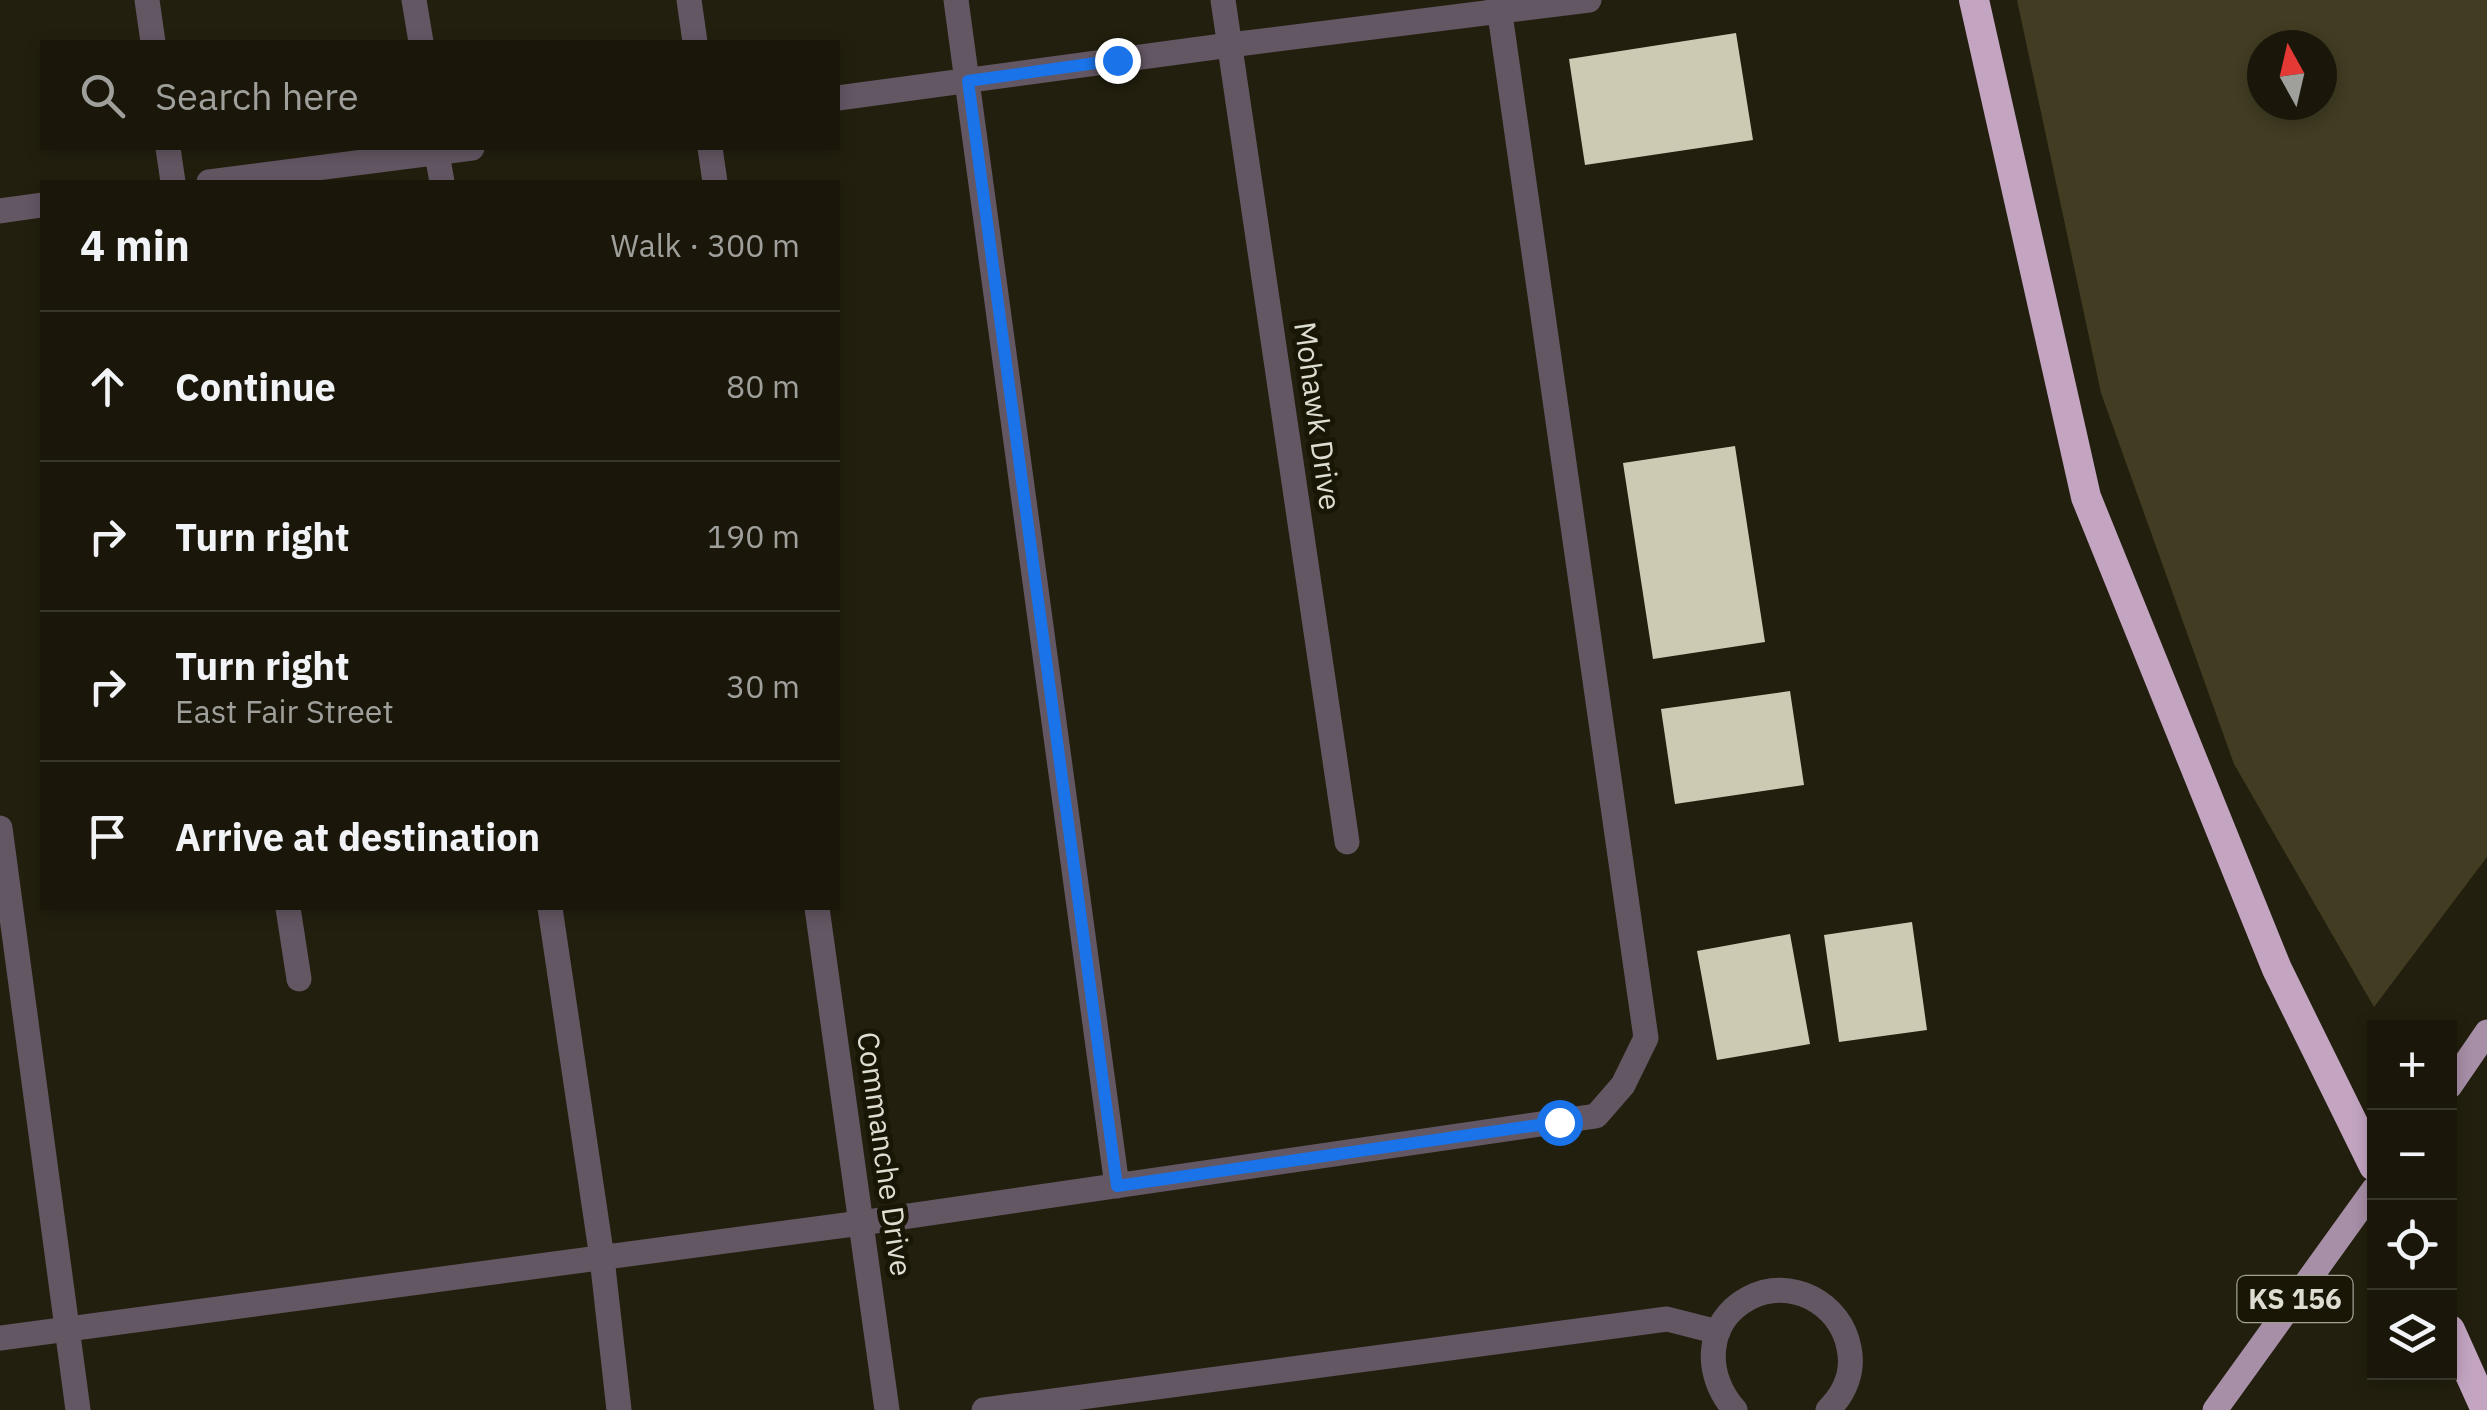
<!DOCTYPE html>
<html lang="en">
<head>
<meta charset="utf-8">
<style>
	:root { --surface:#1a170a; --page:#232013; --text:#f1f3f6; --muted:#9f9f9c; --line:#38362b }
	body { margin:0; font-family:"IBM Plex Sans",sans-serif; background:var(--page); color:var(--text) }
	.controls { position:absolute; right:30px; bottom:30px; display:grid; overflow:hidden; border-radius:0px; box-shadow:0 5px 15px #0003 }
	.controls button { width:90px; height:90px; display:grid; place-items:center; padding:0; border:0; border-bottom:2px solid var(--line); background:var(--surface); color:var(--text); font:50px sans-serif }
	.compass { position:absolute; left:2247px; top:30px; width:90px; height:90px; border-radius:50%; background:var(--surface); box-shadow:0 5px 15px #0003; rotate:352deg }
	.stop { position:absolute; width:30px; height:30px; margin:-22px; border:8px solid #1a73e8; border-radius:50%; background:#fff }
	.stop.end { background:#1a73e8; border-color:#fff; box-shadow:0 2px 10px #0008 }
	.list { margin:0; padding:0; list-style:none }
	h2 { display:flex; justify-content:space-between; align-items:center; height:130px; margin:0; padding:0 40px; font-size:42px }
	h2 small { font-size:32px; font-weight:400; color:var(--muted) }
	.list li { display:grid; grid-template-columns:65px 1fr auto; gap:30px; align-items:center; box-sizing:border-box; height:150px; padding:0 40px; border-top:2px solid var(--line) }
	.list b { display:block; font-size:38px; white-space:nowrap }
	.list p { margin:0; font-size:32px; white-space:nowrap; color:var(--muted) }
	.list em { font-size:32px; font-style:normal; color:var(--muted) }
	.icon { flex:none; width:55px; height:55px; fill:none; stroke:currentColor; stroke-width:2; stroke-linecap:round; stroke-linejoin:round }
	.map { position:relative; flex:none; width:2487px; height:1410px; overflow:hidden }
	.search { position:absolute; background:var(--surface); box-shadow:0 5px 15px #0003; left:40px; top:40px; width:800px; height:110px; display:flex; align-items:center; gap:25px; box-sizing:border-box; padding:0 35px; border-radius:0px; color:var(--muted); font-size:38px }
	.panel { position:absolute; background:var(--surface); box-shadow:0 5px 15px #0003; left:40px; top:180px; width:800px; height:730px; border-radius:0px }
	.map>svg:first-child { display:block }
	.green { fill:#413c22; fill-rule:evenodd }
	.building { fill:#cdcab4 }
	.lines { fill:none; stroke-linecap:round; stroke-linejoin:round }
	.minor { stroke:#635763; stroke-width:25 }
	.major { stroke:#a78fa7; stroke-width:25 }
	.highway { stroke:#c3a5c2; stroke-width:30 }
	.route { stroke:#1a73e8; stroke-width:12 }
	.labels { text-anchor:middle; stroke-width:10; stroke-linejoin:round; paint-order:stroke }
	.shield { fill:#191606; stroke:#a3a195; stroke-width:2.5 }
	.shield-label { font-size:28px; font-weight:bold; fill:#deddd2 }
	.street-label { font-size:30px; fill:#deddd2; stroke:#191606 }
</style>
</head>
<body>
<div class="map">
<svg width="2487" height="1410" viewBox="0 0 2487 1410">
	<rect width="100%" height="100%" fill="#221f0e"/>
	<path class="green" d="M2017 0H2487V857L2374 1007 2234 764 2101 393ZM2262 45H2322V105H2262Z"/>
	<path class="building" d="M1736 33 1753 140 1585 165 1569 59Z
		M1735 446 1765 642 1653 659 1623 463Z
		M1790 691 1804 785 1675 804 1661 709Z
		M1912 922 1927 1030 1839 1042 1824 935Z
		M1790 934 1810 1044 1717 1060 1697 951Z"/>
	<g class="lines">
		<path class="minor" d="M147 0 153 42
			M414 0 421 42
			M689 0 695 42
			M956 0 1117 1186
			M1223 0 1347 842
			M838 98 1230 45 1589 0
			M168 148 173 182
			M436 148 442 182
			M710 148 715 182
			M209 182 472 148
			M0 211 42 205
			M0 828 78 1410
			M288 908 299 979
			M550 908 602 1258 619 1410
			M817 908 887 1410
			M0 1338 861 1223 1596 1116 1623 1085 1646 1038 1498 0
			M984 1410 1667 1319 1718 1332
			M1735 1410C1704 1376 1704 1322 1749 1298 1790 1276 1841 1303 1849 1348 1854 1371 1845 1393 1828 1410"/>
		<path class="major" d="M2450 1086 2487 1032
			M2215 1410 2374 1189"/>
		<path class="highway" d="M1974 0 2086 497 2277 969 2374 1166
			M2450 1330 2486 1410"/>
	</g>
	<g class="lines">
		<path class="route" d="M1117 60 968 81 1117 1186 1559 1122"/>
	</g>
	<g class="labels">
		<rect class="shield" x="2237.5" y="1276" width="115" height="46" rx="8"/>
		<g class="shield-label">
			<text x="2295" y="1309">KS 156</text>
		</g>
		<g class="street-label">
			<text transform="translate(1317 416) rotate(82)" y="10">Mohawk Drive</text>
			<text transform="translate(884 1154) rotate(82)" y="10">Commanche Drive</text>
		</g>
	</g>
</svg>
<div class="controls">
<button>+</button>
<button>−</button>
<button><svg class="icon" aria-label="locate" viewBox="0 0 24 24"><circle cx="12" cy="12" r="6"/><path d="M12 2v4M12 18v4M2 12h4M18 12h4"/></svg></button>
<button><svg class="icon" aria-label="layers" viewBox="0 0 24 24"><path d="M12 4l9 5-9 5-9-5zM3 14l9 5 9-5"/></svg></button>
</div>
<svg class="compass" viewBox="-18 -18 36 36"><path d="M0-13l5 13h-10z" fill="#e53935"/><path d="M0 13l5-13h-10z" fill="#9f9f9c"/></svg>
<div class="stop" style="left:1559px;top:1122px"></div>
<div class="stop end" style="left:1117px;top:60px"></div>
<div class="search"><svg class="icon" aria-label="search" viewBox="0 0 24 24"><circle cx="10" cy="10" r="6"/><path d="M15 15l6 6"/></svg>Search here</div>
<section class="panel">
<h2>4 min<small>Walk · 300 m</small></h2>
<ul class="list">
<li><svg class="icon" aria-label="ahead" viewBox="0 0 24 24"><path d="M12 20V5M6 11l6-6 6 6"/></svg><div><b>Continue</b></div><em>80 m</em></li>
<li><svg class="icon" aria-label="right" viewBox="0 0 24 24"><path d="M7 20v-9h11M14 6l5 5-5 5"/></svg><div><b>Turn right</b></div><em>190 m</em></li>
<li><svg class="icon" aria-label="right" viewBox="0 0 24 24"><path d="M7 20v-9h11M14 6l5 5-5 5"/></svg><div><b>Turn right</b><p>East Fair Street</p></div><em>30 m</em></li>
<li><svg class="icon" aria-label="arrive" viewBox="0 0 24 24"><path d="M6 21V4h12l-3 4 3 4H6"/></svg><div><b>Arrive at destination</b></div></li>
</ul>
</section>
</div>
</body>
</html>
